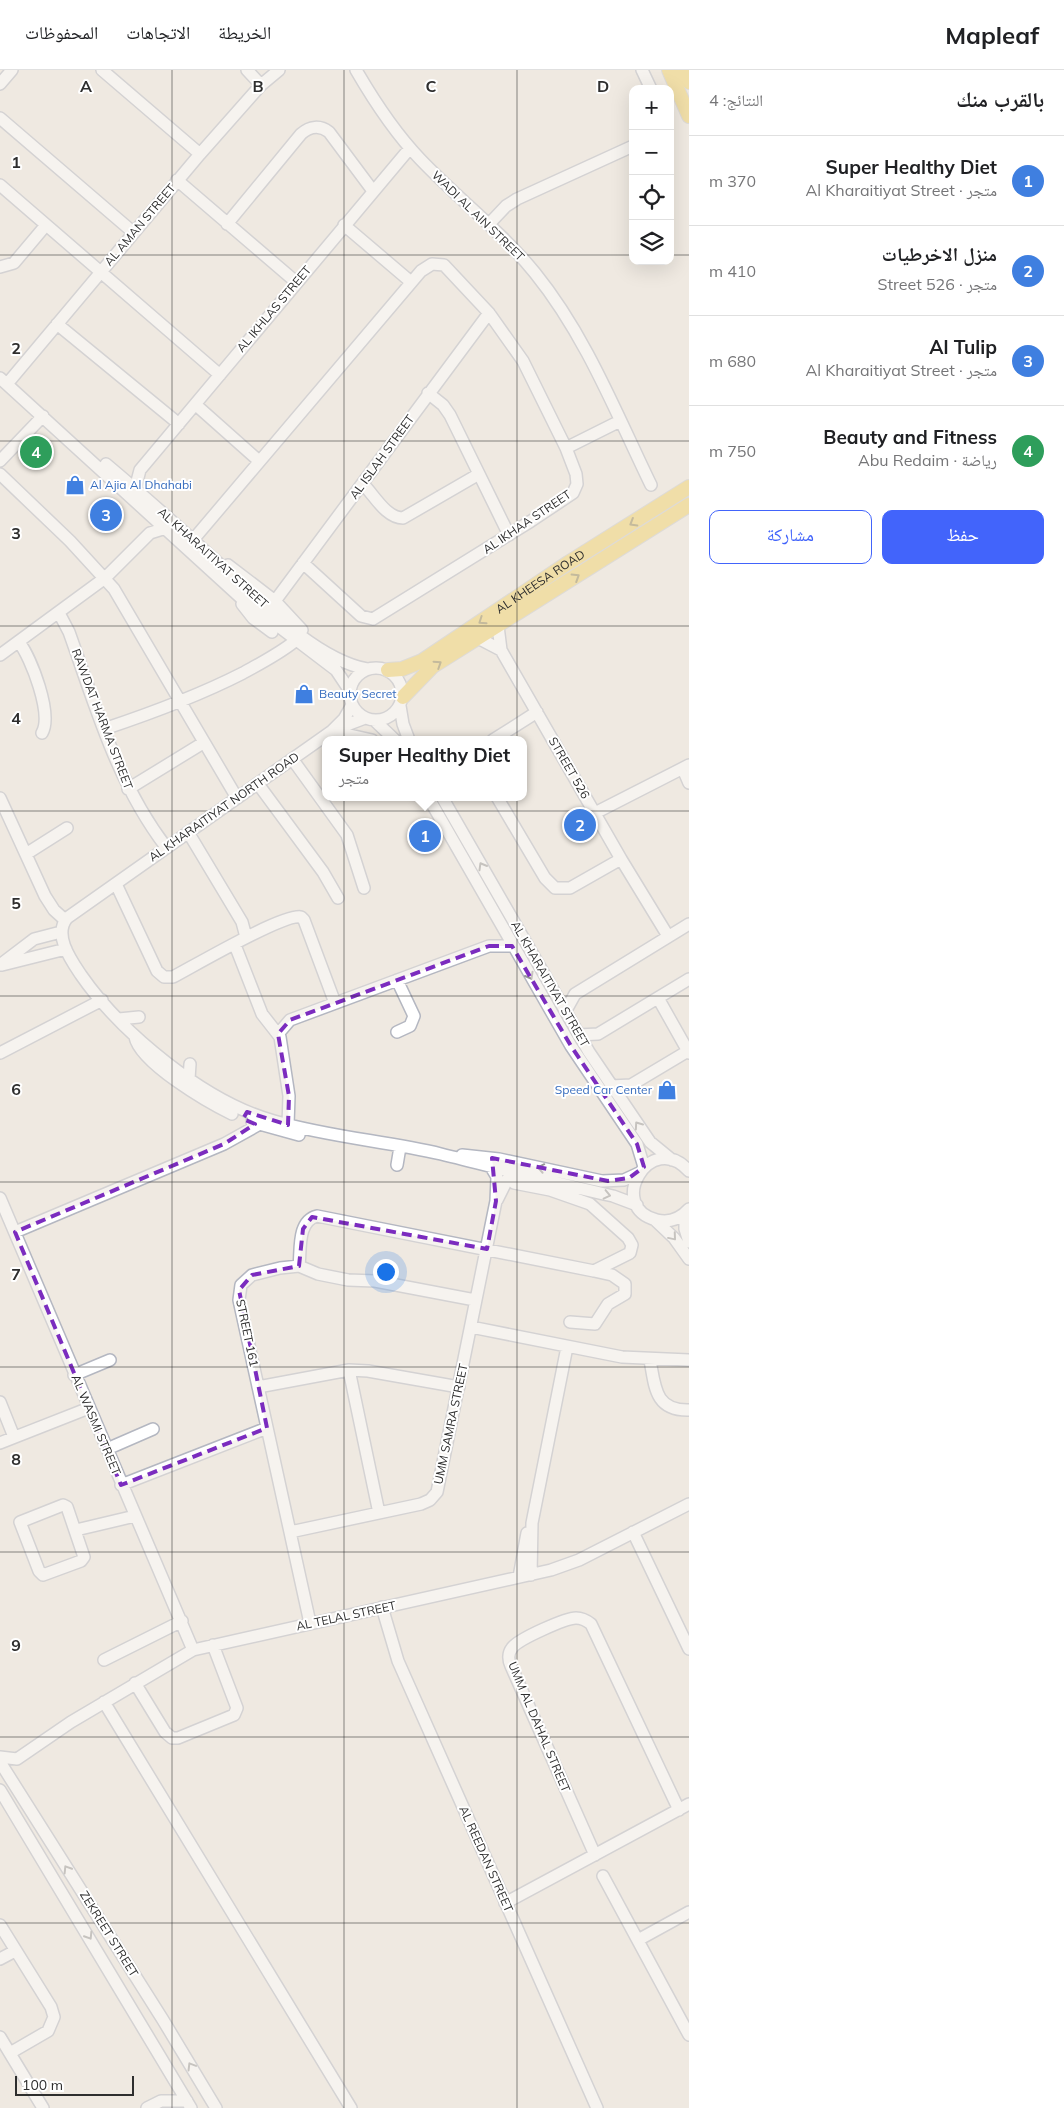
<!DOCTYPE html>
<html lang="ar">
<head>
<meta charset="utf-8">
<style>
	:root { --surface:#fff; --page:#f2f2f2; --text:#202124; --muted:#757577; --line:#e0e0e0; --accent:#4264fb }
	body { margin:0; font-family:Mulish,"Noto Naskh Arabic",sans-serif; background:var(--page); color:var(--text); direction:rtl }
	.controls { position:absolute; right:15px; top:15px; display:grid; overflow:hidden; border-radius:10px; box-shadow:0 5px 20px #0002 }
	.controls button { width:45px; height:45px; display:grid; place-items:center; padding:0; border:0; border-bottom:1px solid var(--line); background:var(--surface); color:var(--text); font:25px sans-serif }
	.scale { position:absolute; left:15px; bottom:12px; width:119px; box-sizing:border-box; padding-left:5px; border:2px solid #2e2e2e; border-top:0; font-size:14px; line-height:18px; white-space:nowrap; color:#2e2e2e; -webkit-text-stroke:4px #fff; paint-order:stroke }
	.you { position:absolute; left:385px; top:1201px; width:18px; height:18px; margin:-12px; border:4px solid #fff; border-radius:50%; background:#1a73e8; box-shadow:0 0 0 8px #1a73e833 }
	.badge { display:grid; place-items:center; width:32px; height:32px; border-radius:50%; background:var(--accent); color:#fff; font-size:16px; font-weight:700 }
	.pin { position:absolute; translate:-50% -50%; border:2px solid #fff; box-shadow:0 1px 5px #0006 }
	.popup { position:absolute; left:322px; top:666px; width:205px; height:65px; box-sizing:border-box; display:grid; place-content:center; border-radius:10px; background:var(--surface); filter:drop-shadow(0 1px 4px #0005); font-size:16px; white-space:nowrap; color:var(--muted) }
	.popup b { font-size:19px; color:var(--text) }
	.popup::after { content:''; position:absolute; left:50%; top:100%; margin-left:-10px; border:10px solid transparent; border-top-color:var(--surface) }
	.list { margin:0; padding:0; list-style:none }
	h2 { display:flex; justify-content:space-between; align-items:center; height:65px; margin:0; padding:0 20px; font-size:21px }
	h2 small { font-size:16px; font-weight:400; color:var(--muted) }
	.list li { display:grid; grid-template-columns:32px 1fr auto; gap:15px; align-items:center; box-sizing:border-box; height:90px; padding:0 20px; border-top:1px solid var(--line) }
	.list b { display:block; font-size:19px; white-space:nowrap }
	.list p { margin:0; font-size:16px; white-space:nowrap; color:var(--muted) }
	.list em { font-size:16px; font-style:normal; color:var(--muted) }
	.actions { display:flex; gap:10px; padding:15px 20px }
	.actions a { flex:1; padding:11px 0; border:1px solid var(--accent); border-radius:10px; text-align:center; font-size:18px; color:var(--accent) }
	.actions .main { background:var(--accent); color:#fff }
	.icon { flex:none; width:28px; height:28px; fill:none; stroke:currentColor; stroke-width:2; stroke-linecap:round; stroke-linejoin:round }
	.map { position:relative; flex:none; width:689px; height:2038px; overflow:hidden; direction:ltr }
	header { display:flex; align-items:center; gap:30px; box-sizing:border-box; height:70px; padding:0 25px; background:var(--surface); border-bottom:1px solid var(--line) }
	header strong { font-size:24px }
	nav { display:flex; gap:28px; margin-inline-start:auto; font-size:18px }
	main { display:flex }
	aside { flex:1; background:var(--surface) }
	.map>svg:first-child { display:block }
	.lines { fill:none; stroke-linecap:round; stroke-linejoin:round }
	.minor-casing { stroke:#b4b7c1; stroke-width:14 }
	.major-casing { stroke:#c9c9c9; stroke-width:16 }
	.minor { stroke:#fff; stroke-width:11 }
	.major { stroke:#f2d163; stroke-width:14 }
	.oneway { stroke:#908048 }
	.oneway2 { stroke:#969696 }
	.marked { fill:none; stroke:#7b2cbf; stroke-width:4; stroke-dasharray:10 6; stroke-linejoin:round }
	.grid { fill:none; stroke:#2e2e2e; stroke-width:1; stroke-opacity:0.55 }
	.labels { text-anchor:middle; stroke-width:4; stroke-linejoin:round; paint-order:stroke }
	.street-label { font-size:12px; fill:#2e2e2e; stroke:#fff }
	.shop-label { font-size:12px; fill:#366cbe; stroke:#fff; text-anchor:start }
	.grid-label { font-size:16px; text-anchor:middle; font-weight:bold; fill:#2e2e2e; stroke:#fff; stroke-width:4; stroke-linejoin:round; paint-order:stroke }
</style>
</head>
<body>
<header>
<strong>Mapleaf</strong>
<nav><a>الخريطة</a><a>الاتجاهات</a><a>المحفوظات</a></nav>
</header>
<main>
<aside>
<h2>بالقرب منك<small>النتائج: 4</small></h2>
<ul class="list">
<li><span class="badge" style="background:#3f7fe0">1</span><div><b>Super Healthy Diet</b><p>متجر · Al Kharaitiyat Street</p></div><em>370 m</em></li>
<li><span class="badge" style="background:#3f7fe0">2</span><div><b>منزل الاخرطيات</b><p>متجر · Street 526</p></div><em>410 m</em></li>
<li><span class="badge" style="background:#3f7fe0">3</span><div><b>Al Tulip</b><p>متجر · Al Kharaitiyat Street</p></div><em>680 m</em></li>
<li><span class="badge" style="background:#2e9e5b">4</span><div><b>Beauty and Fitness</b><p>رياضة · Abu Redaim</p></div><em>750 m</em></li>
</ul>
<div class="actions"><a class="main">حفظ</a><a>مشاركة</a></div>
</aside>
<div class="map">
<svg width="689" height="2038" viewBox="0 0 689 2038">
	<rect width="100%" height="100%" fill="#efe9e1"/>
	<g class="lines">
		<defs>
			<path id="minor" d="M102 0 200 84
				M247 0 261 15
				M356 0C374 31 395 63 420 89 457 128 501 161 535 203 586 266 616 343 651 415
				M642 0 651 19
				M0 14 12 0
				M0 48 134 163
				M177 110 296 212
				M0 115 220 305
				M227 154 301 64C310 56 320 55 329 62L373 121
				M489 154 506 136 517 129 633 76
				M344 155 411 212
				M0 197 14 193 46 155
				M57 254 179 354
				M0 308 240 527 336 600 350 621
				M7 314 200 84 261 15 279 0
				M428 323 443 335 450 345 509 465
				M196 335 259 391
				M566 378 620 351
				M0 391 43 346
				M106 394C144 426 181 459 217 492 257 528 314 589 367 599
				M0 404 70 471 114 519 237 728
				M363 414C374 425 386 448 403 448L479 404
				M135 419 140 400 410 78
				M187 477 421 201 432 194 444 195 489 243 523 291 566 378 576 404 577 414 573 423 531 451 373 549 361 546 303 493
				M228 495 275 531 302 560
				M275 531 489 243
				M242 534 253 548 272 562
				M59 543 69 562C96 637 117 713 166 777
				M498 556 501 580 621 789 668 866
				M478 568 501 580
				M19 572C31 588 53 644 42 663
				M0 585 105 508 150 463 166 458
				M350 624a26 26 0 1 1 52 0a26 26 0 1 1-52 0Z
				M352 635 344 649 332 661 67 848C53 865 71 890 81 905 122 964 205 1032 274 1051 329 1067 386 1071 441 1084 498 1098 555 1113 613 1126L637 1135
				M400 636 403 654 409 670
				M374 650 395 670
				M104 659C152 643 198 626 243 603 261 593 279 584 295 571
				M336 659 365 648
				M332 661 372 670
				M493 670 537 642
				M293 690 347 765 364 818
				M683 699 689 713
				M258 714 323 802 338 828
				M128 719 203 673
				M428 727 571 976 637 1074 644 1097
				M442 727 589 982 650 1072 672 1090
				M497 727 545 808 555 818H570L621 789
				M0 728 45 826 54 840 65 850
				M595 743 689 695
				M188 762 242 852 246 867
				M26 784 67 758
				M116 814 157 901 164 907H173C194 896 284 843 301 847L304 850 335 933
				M235 875 262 944 280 967 289 1026 288 1055
				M0 895 34 869 61 862
				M2 895 66 879
				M658 928 689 983
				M565 942 575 924 689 854
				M119 949 139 947
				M397 962 410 956 414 946 397 910
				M278 964 290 950 489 876H512
				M578 965 598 964 689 909
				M135 967C140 993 209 1033 232 1044
				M0 983 102 930
				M189 1009 190 994
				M611 1016 631 1015 688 981
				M252 1052 299 1065
				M462 1085 499 1089 602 1111 624 1110 639 1103
				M397 1095 400 1077
				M689 1101C650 1058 605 1138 657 1150 670 1153 681 1148 689 1139
				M514 1113 550 1120 590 1134 628 1168 632 1175 630 1183 594 1201
				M0 1128 193 1580
				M497 1130 507 1110 515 1103
				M685 1143V1159L689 1172
				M655 1150 674 1168 689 1189
				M15 1162 224 1074 258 1055
				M299 1196C301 1180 297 1151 317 1146L594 1201 612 1205 625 1214V1224L608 1234 595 1254 570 1252
				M471 1257 622 1287 689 1290
				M650 1290C655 1317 655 1341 689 1340
				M349 1300 379 1443
				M74 1305 110 1290
				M258 1317 349 1300 368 1301 459 1317
				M0 1332 14 1367
				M0 1373 89 1338
				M107 1379 153 1359
				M121 1415 267 1358
				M63 1435 67 1437 84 1487 81 1491 43 1505 39 1501 20 1452Z
				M76 1460 135 1446
				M290 1462 421 1434 430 1430 437 1422 496 1131 497 1107 491 1097
				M633 1462 689 1579
				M531 1505 532 1453 567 1277
				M519 1507 527 1463
				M382 1537 398 1591 597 2038
				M310 1553 239 1230 241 1215 252 1205 280 1198 299 1196 318 1204 348 1210 375 1211 475 1230
				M104 1590 182 1551
				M135 1613 165 1662 172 1668H178L234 1645 237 1638 213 1575
				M104 1632 351 2038
				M0 1687 17 1689 71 1652 193 1580 551 1500 579 1490 689 1434
				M0 1692 163 1950 216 2038
				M0 1720 191 2038
				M595 1785 511 1596C508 1590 508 1583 512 1578 518 1569 566 1548 576 1548 582 1548 586 1550 591 1554L679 1740
				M603 1806 689 1965
				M505 1833 689 1734
				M0 1855 51 1937 54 1947 48 1961 10 1983
				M638 1870 689 1842
				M0 1889 15 1881
				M0 1967 43 2038
				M147 2038 161 2031H187"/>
			<g id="major">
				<path d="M669 0 689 46"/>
				<path d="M683 0 689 12"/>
				<path id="s1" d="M388 600 402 599 422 591 568 493 689 417"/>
				<path d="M403 627 433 596 689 435"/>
			</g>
		</defs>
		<use href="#minor" class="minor-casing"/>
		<use href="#major" class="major-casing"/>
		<use href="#minor" class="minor"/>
		<use href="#major" class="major"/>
	</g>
	<defs><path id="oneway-chevron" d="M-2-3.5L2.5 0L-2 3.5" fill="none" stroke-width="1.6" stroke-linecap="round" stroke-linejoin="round" transform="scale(1.25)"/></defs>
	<g class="oneway">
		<use href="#oneway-chevron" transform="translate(633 453) rotate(149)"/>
		<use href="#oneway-chevron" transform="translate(576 507) rotate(-32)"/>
		<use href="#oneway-chevron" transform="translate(482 551) rotate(146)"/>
		<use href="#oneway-chevron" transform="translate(438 594) rotate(-33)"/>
	</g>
	<g class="oneway2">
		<use href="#oneway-chevron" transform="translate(482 796) rotate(-120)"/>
		<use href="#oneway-chevron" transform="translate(530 906) rotate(60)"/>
		<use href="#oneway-chevron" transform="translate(638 1055) rotate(-125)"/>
		<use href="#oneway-chevron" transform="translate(541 1098) rotate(-169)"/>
		<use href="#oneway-chevron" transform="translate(607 1125) rotate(13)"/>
		<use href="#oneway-chevron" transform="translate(673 1167) rotate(50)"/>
		<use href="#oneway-chevron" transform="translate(67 1799) rotate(-122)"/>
		<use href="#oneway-chevron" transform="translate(89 1866) rotate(58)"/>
		<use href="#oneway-chevron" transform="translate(191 1996) rotate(-121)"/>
	</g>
	<path d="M0 0H689V2038H0ZM489 876H512L571 976 637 1074 644 1097 629 1108 608 1111 492 1088 496 1131 487 1179 312 1147 303 1159 299 1196 252 1205 239 1220 267 1358 121 1415 15 1162 224 1074 255 1054 243 1049 247 1042 288 1055 289 1026 278 964 290 950Z" fill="#efe9e1" fill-opacity=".55" fill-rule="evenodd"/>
	<path class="marked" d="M489 876H512L571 976 637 1074 644 1097 629 1108 608 1111 492 1088 496 1131 487 1179 312 1147 303 1159 299 1196 252 1205 239 1220 267 1358 121 1415 15 1162 224 1074 255 1054 243 1049 247 1042 288 1055 289 1026 278 964 290 950Z"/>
	<path class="grid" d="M172 0V2038M344 0V2038M517 0V2038M0 185H633M670 185H689M0 371H689M0 556H689M0 741H689M0 926H689M0 1112H689M0 1297H689M0 1482H689M0 1667H689M0 1853H689"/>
	<defs>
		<symbol id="shop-bare" viewBox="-9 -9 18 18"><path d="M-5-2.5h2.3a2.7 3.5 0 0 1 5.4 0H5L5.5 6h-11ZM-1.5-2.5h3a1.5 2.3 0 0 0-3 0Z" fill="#3f7fe0" stroke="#fff" stroke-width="2.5" paint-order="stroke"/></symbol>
	</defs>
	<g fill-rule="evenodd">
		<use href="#shop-bare" x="61" y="401" width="28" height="28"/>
		<use href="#shop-bare" x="290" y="610" width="28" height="28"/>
		<use href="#shop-bare" x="653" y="1006" width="28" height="28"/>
	</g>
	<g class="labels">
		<g class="street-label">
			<text transform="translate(478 146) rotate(44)" y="4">WADI AL AIN STREET</text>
			<text transform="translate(140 155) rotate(-50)" y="4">AL AMAN STREET</text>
			<text transform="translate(274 239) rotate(-50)" y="4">AL IKHLAS STREET</text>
			<text transform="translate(382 387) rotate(-54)" y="4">AL ISLAH STREET</text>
			<text transform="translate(527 452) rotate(-34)" y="4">AL IKHAA STREET</text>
			<text transform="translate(213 488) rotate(42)" y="4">AL KHARAITIYAT STREET</text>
			<text dy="4" stroke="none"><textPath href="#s1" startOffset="178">AL KHEESA ROAD</textPath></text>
			<text transform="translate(102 649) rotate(69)" y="4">RAWDAT HARMA STREET</text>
			<text transform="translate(569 698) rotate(60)" y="4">STREET 526</text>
			<text transform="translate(224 737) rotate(-35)" y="4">AL KHARAITIYAT NORTH ROAD</text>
			<text transform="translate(550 914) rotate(60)" y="4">AL KHARAITIYAT STREET</text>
			<text transform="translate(247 1263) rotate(78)" y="4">STREET 161</text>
			<text transform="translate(451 1354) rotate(-78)" y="4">UMM SAMRA STREET</text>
			<text transform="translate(96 1355) rotate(67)" y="4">AL WASMI STREET</text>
			<text transform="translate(346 1546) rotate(-12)" y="4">AL TELAL STREET</text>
			<text transform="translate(539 1657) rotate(67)" y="4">UMM AL DAHAL STREET</text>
			<text transform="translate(486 1789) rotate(66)" y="4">AL REEDAN STREET</text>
			<text transform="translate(109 1864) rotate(58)" y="4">ZEKREET STREET</text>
		</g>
		<g class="shop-label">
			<text x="90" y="419">Al Ajia Al Dhahabi</text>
			<text x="319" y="628">Beauty Secret</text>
			<text x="652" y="1024" text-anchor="end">Speed Car Center</text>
		</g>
	</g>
	<g class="grid-label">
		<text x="86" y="22">A</text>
		<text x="258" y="22">B</text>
		<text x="431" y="22">C</text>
		<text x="603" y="22">D</text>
		<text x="16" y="98">1</text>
		<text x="16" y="284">2</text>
		<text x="16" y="469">3</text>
		<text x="16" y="654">4</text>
		<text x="16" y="839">5</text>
		<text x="16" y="1025">6</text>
		<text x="16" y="1210">7</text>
		<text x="16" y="1395">8</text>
		<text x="16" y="1581">9</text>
	</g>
</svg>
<div class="controls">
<button>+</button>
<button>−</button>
<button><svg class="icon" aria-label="locate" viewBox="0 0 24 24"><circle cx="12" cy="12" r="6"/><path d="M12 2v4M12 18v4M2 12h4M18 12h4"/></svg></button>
<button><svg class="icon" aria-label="layers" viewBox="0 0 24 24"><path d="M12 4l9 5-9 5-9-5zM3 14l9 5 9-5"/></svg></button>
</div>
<div class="scale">100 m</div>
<div class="you"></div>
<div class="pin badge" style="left:425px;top:766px;background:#3f7fe0">1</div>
<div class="popup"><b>Super Healthy Diet</b>متجر</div>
<div class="pin badge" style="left:580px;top:755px;background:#3f7fe0">2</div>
<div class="pin badge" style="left:106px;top:445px;background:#3f7fe0">3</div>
<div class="pin badge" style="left:36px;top:382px;background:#2e9e5b">4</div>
</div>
</main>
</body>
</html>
